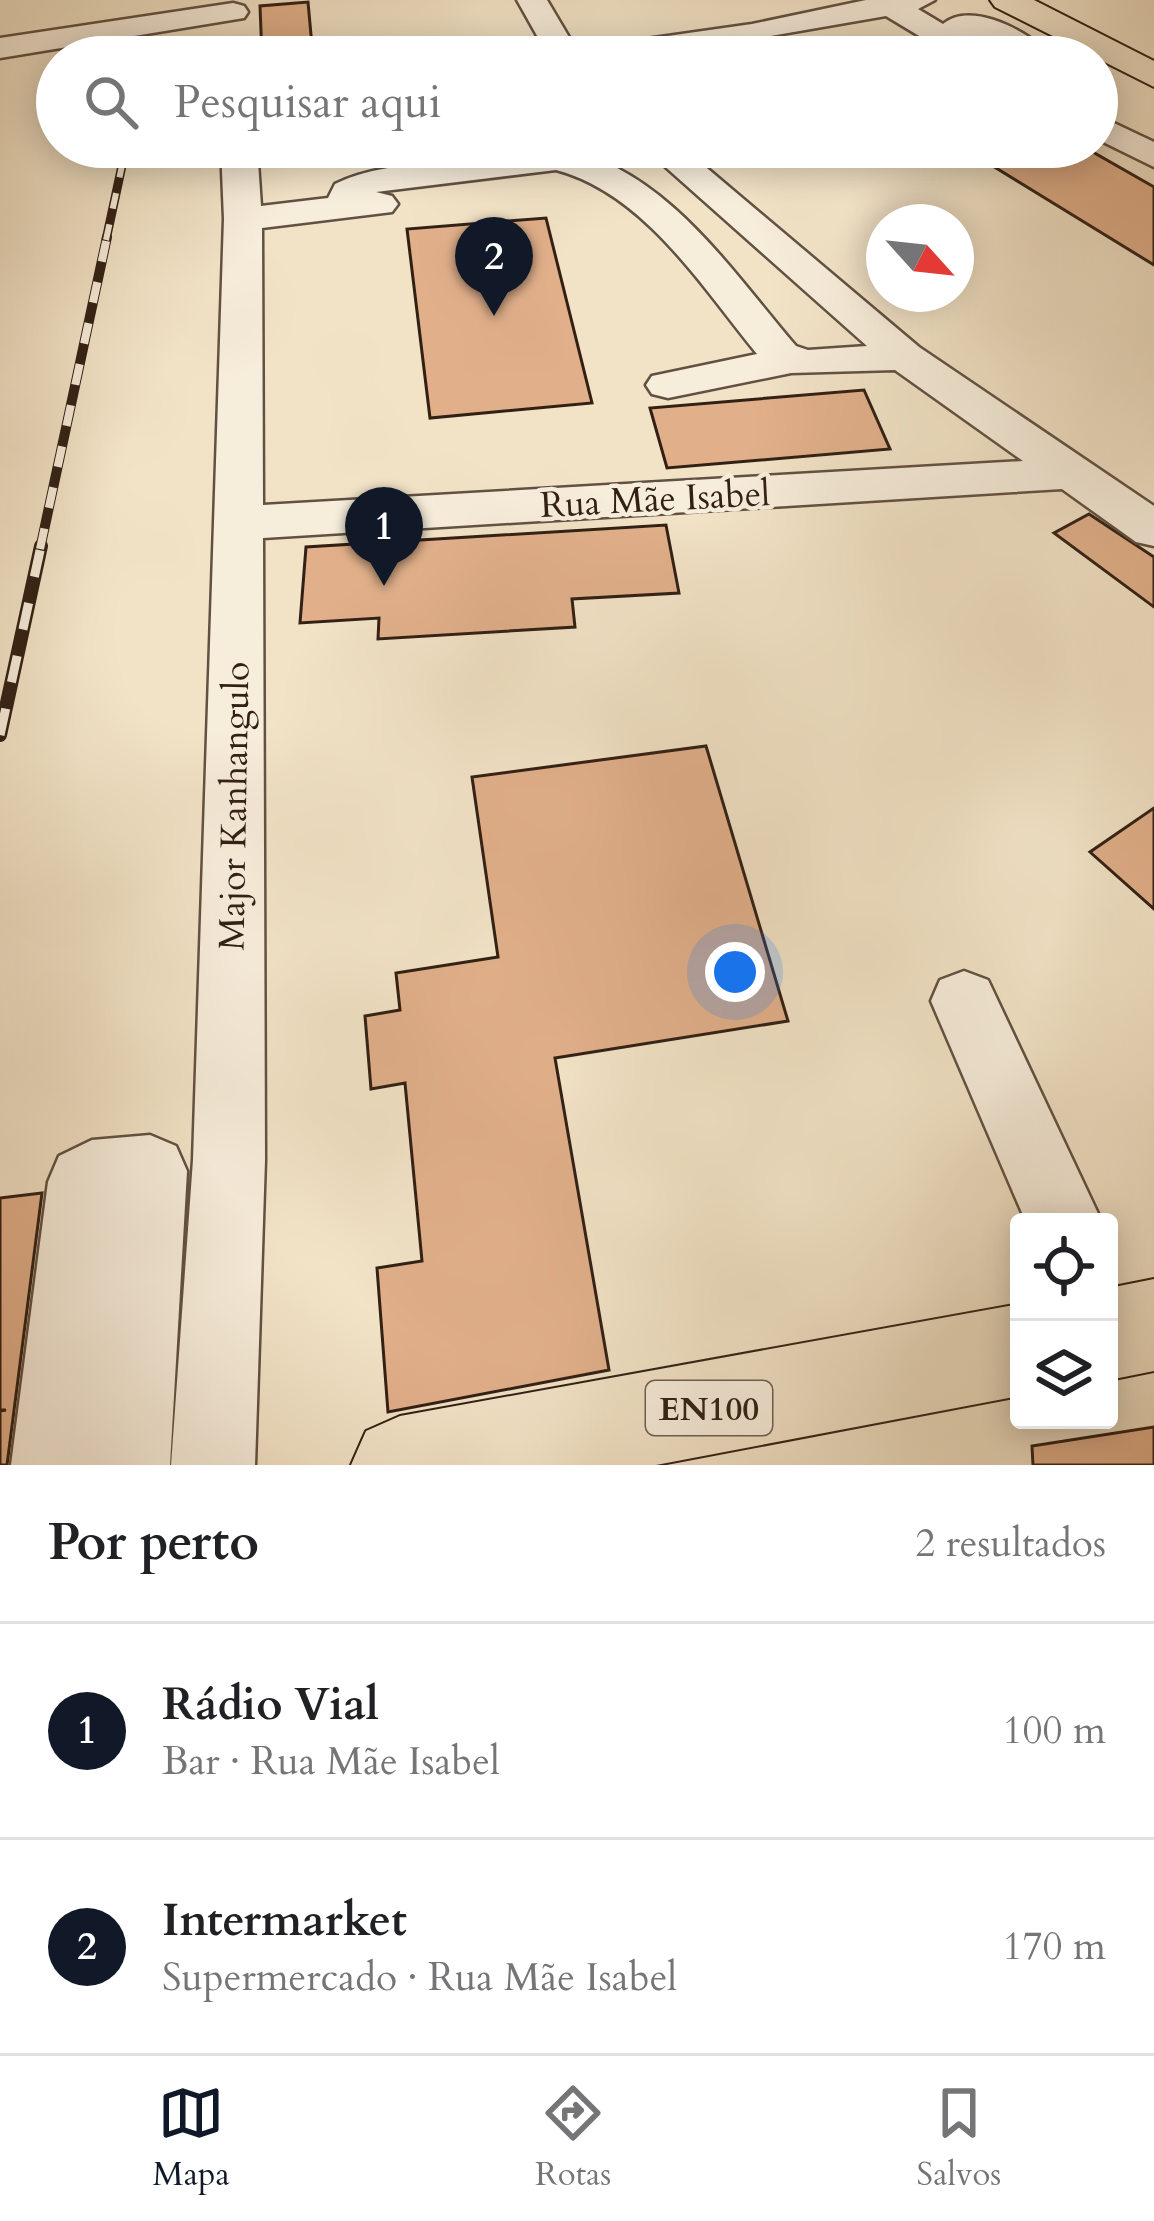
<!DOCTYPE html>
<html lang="pt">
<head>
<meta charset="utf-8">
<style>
	:root { --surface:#fff; --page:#f6f6f6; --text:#202124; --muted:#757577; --line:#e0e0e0; --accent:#111827 }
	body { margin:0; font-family:Cardo,serif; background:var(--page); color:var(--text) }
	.controls { position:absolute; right:36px; bottom:36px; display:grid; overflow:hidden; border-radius:12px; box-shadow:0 6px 30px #0003 }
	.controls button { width:108px; height:108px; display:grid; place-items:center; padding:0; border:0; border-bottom:3px solid var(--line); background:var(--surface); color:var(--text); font:60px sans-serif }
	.compass { position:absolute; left:866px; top:204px; width:108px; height:108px; border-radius:50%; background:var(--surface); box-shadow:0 6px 30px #0003; rotate:117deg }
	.you { position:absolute; left:735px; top:972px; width:42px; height:42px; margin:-30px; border:9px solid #fff; border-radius:50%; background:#1a73e8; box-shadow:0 0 0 18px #1a73e833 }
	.badge { display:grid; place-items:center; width:78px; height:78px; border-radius:50%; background:var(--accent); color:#fff; font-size:39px; font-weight:700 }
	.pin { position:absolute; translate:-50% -99px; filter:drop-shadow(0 3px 6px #0008) }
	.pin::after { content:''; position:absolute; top:63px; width:42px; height:36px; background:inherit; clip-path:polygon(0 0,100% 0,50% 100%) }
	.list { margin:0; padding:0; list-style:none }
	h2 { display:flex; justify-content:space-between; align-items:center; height:156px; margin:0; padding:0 48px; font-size:51px }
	h2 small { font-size:39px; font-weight:400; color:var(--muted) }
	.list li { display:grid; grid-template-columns:78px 1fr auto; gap:36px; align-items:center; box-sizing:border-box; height:216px; padding:0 48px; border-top:3px solid var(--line) }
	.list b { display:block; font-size:45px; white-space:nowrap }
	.list p { margin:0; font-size:39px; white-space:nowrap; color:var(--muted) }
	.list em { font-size:39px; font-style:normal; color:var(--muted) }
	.icon { flex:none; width:66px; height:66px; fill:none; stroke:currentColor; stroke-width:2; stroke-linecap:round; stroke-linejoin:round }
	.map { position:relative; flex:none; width:1154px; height:1465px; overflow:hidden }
	.search { position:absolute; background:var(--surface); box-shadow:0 6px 30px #0003; left:36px; right:36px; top:36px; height:132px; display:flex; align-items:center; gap:30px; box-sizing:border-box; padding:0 42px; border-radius:66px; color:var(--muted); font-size:45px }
	.sheet { height:588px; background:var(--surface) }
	nav { display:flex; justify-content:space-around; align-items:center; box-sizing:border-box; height:168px; border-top:3px solid var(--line); background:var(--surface); font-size:33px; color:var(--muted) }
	nav a { display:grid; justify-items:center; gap:6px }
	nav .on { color:var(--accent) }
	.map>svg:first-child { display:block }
	.building { fill:#e1b08b; stroke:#322015; stroke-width:3 }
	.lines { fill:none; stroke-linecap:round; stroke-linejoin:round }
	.minor-casing { stroke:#625142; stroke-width:5 }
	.major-casing { stroke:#322015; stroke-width:4 }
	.minor { fill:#f7eddb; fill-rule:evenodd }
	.major { fill:#f2e3c7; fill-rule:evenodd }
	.rail-far2-casing { stroke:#322015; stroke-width:9 }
	.rail-far1-casing { stroke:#322015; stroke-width:10 }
	.rail-casing { stroke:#322015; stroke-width:14 }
	.rail-far2 { stroke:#f7eddb; stroke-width:6; stroke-dasharray:16; stroke-linecap:butt }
	.rail-far1 { stroke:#f7eddb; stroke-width:8; stroke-dasharray:21; stroke-linecap:butt }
	.rail { stroke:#f7eddb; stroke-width:9; stroke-dasharray:27; stroke-linecap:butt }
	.labels { text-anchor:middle; stroke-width:9; stroke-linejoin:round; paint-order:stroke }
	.shield { fill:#f7eddb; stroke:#6d5e50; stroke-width:3 }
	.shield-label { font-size:33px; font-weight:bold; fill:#322015 }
	.street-label { font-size:36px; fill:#322015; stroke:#f7eddb }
</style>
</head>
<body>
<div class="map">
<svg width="1154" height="1465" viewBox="0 0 1154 1465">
	<rect width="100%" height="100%" fill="#f2e3c7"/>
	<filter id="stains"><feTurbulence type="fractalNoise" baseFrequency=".00167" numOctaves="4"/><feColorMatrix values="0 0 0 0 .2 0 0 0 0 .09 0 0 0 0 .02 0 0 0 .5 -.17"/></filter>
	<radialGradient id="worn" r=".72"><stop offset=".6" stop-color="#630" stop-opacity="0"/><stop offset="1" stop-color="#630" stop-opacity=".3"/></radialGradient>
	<path class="building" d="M308 2 313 57H262L260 6Z
		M962 147H1084L1154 187V265Z
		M546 218 592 403 430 418 407 229Z
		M864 390 890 449 667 468 650 408Z
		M1089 514 1154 557V607L1054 533Z
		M666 525 679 593 572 599 575 627 378 639 379 618 300 623 306 547Z
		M706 746 788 1021 555 1058 609 1370 388 1412 377 1268 422 1261 405 1083 371 1089 365 1016 400 1010 396 973 498 957 472 777Z
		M1154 808V909L1090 852Z
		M42 1193 7 1465H0V1411L6 1410H0V1198Z
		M1154 1427V1465H1033L1032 1446Z"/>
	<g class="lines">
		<defs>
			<path id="minor" d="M517 0H547L576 49 752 24 866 0H935L918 9 943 24C971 0 1031 32 1052 57H1013L976 36 974 42 993 57H954L886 16 649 57H549Z
				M233 3 244 6 248 12 244 18 0 58V38Z
				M1097 115 1154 142V167L1097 139Z
				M221 147H257L261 206 328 198 335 184C373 165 418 165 460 160 491 156 531 145 561 149 664 166 732 272 796 346L808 350 867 346 643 147H682L919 347 1154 506V546L1136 542 1062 489 263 538 265 1160 255 1465H171L193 1160 224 219ZM556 170C644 193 702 287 757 354L652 376 646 385 652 394 668 398 791 373 895 370 1023 461 263 505 262 228 392 212 398 204 392 196 376 192Z
				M964 971 988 980 1102 1222H1026L931 1001 940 980Z
				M150 1135 176 1146 187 1171 170 1465H11L48 1182 59 1156 92 1140Z"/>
			<path id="major" d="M990 0H1034L1154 61V87L995 7Z
				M1154 1279V1371L1109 1380V1288Z
				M1019 1304V1396L656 1465H351L366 1431 400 1416Z"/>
		</defs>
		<use href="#minor" class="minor-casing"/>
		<use href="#major" class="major-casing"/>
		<use href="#minor" class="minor"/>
		<use href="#major" class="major"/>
		<defs>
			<path id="rail-far2" d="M106 240 126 147"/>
			<path id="rail-far1" d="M40 549 107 237"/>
			<path id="rail" d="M0 735 41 546"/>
		</defs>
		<use href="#rail-far2" class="rail-far2-casing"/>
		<use href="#rail-far1" class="rail-far1-casing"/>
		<use href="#rail" class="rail-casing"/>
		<use href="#rail-far2" class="rail-far2"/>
		<use href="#rail-far1" class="rail-far1"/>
		<use href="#rail" class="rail"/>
	</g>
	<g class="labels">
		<rect class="shield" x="646" y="1381" width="126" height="54" rx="9"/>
		<g class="shield-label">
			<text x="709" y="1420">EN100</text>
		</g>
		<g class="street-label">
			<text transform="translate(655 498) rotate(-3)" y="13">Rua Mãe Isabel</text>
			<text transform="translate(233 806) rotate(-89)" y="13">Major Kanhangulo</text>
		</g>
	</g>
	<rect width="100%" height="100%" filter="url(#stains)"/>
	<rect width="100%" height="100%" fill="url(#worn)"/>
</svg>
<div class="controls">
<button><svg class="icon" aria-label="locate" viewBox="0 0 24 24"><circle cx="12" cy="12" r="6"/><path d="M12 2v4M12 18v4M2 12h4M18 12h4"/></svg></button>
<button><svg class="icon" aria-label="layers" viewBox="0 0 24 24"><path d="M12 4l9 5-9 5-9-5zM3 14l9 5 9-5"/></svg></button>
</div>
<svg class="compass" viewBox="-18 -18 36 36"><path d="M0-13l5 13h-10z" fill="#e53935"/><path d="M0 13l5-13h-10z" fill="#757577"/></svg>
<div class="you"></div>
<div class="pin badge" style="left:384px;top:586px">1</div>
<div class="pin badge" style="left:494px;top:316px">2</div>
<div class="search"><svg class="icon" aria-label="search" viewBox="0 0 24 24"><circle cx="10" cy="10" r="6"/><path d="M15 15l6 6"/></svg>Pesquisar aqui</div>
</div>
<section class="sheet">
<h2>Por perto<small>2 resultados</small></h2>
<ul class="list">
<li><span class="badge">1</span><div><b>Rádio Vial</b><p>Bar · Rua Mãe Isabel</p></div><em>100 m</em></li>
<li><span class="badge">2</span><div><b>Intermarket</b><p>Supermercado · Rua Mãe Isabel</p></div><em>170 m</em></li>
</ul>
</section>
<nav>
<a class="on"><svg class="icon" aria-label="map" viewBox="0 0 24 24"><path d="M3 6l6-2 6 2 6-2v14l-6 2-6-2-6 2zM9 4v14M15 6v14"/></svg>Mapa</a>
<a><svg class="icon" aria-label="directions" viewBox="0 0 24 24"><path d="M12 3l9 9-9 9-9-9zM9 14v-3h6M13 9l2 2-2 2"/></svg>Rotas</a>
<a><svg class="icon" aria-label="saved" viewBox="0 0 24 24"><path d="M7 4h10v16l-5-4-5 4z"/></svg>Salvos</a>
</nav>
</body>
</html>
